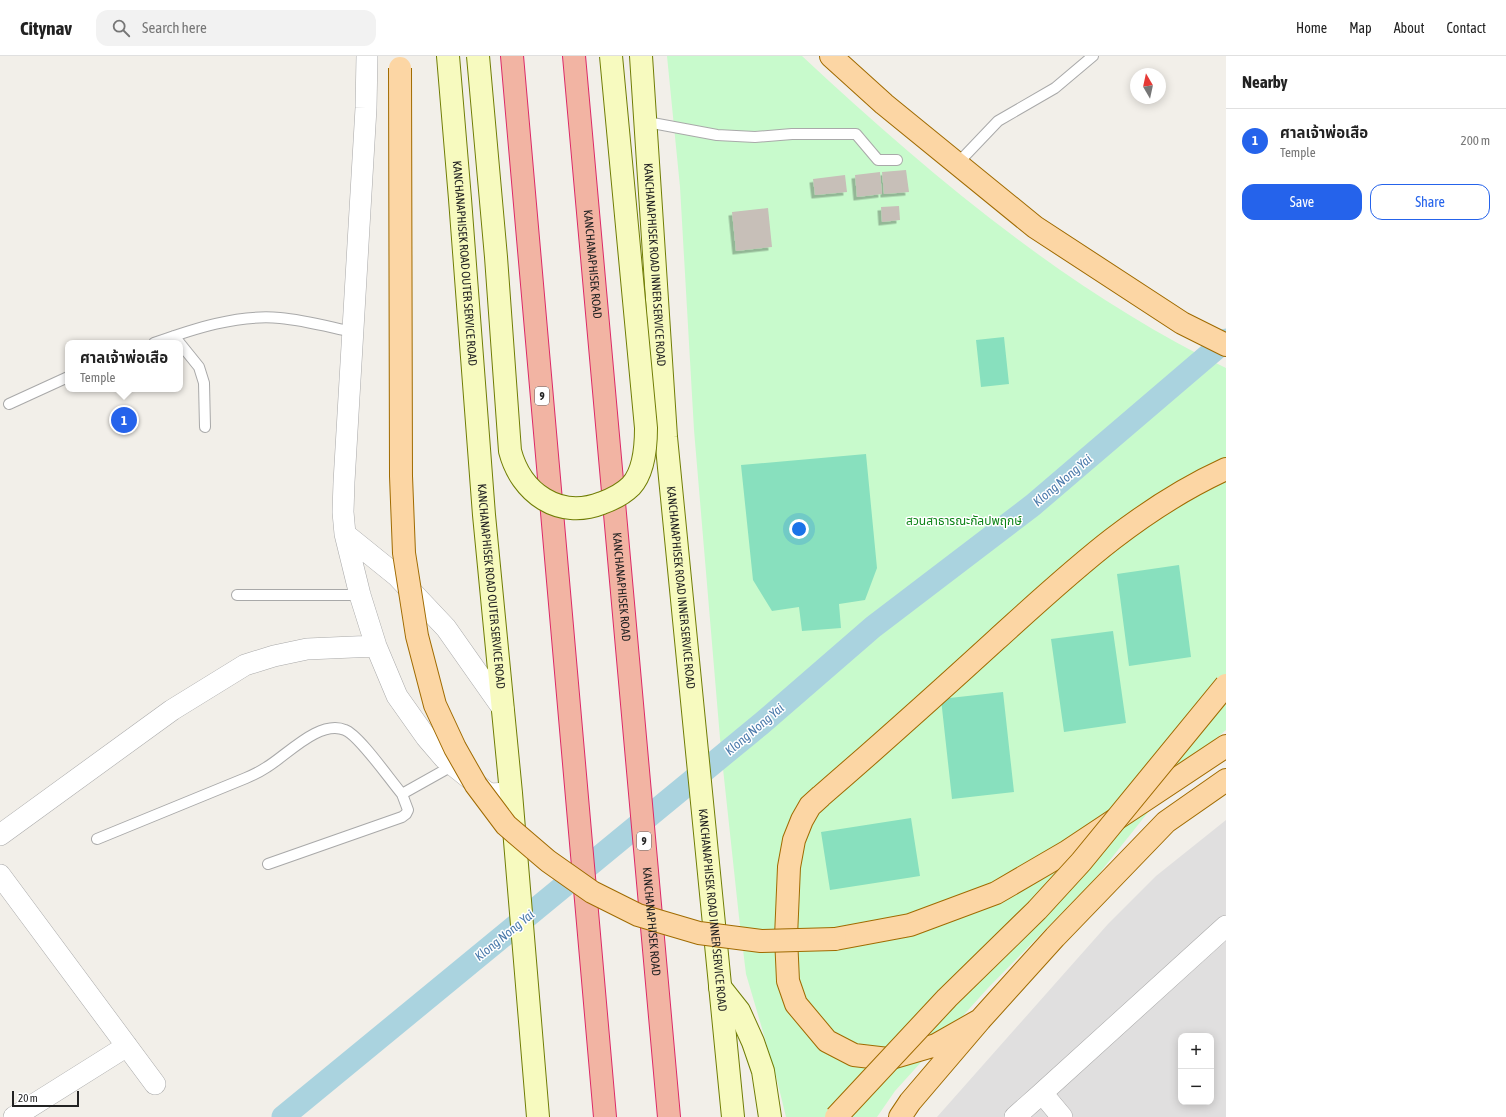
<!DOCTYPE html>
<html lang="en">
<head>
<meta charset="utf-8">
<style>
	:root { --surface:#fff; --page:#f2f2f2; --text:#222; --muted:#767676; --line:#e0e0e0; --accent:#2563eb }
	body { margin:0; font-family:"Asap Condensed","Noto Sans Thai",sans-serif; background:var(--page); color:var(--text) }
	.controls { position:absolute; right:12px; bottom:12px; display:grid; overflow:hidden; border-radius:8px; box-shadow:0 2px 10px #0003 }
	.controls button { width:36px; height:36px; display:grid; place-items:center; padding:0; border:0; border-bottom:1px solid var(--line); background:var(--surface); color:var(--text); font:20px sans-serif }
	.compass { position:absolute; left:1130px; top:12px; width:36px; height:36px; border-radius:50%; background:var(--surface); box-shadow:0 2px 10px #0003; rotate:351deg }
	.scale { position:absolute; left:12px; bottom:10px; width:67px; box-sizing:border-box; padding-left:4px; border:2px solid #222; border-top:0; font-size:11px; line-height:14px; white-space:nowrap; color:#222; -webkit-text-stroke:3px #fff; paint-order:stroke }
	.you { position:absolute; left:799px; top:473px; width:14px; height:14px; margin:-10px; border:3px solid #fff; border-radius:50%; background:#1a73e8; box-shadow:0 0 0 6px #1a73e833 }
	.badge { display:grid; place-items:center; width:26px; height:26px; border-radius:50%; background:var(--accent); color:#fff; font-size:13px; font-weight:700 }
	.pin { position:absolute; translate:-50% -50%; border:2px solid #fff; box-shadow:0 1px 4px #0006 }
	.popup { position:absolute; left:65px; top:284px; width:118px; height:52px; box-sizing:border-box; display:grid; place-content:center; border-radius:8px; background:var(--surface); filter:drop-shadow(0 1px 3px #0005); font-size:13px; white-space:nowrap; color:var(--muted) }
	.popup b { font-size:15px; color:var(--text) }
	.popup::after { content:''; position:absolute; left:50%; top:100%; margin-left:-8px; border:8px solid transparent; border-top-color:var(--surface) }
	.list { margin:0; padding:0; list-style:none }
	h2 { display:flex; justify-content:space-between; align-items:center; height:52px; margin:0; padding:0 16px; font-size:17px }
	h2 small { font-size:13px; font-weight:400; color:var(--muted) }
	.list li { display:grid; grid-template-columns:26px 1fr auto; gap:12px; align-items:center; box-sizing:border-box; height:64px; padding:0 16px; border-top:1px solid var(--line) }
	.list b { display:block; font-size:15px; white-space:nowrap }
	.list p { margin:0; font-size:13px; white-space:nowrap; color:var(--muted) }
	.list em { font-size:13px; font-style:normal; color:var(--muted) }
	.actions { display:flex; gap:8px; padding:12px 16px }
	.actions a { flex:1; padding:9px 0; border:1px solid var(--accent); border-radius:12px; text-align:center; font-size:14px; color:var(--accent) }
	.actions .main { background:var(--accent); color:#fff }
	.icon { flex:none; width:22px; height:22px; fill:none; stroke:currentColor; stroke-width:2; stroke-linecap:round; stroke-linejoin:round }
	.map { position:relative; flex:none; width:1226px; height:1061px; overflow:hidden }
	header { display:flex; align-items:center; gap:24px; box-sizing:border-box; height:56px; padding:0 20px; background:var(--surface); border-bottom:1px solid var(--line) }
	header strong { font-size:19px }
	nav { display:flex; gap:22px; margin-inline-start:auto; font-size:14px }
	.search { width:280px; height:36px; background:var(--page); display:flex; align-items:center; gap:10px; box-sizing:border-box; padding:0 14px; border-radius:12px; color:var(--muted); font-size:15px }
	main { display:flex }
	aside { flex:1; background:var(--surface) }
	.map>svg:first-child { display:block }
	.residential { fill:#e0dfdf; fill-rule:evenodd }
	.park { fill:#c8facc }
	.pitch { fill:#88e0be }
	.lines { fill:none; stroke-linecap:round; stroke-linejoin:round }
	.canal { stroke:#aad3df; stroke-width:23 }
	.building { fill:#c7bfb8; filter:url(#shadow) }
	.service-casing { stroke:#a9a9a9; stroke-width:12 }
	.minor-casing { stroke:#a9a9a9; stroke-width:22 }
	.secondary-casing { stroke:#707d05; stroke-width:24 }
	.primary-casing { stroke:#a06b00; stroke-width:24 }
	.trunk-casing { stroke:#dc2a67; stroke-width:24 }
	.service { stroke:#fff; stroke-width:10 }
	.minor { stroke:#fff; stroke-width:21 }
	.secondary { stroke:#f7fabf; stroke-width:22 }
	.primary { stroke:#fcd6a4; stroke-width:22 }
	.trunk { stroke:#f2b4a3; stroke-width:22 }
	.secondary-bridge-casing { stroke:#707d05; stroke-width:24; stroke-linecap:butt }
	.primary-bridge-casing { stroke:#a06b00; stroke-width:24; stroke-linecap:butt }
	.secondary-bridge { stroke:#f7fabf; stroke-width:22 }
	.primary-bridge { stroke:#fcd6a4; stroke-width:22 }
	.labels { text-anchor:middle; stroke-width:3; stroke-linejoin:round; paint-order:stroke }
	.shield { fill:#fff; stroke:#646464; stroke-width:1 }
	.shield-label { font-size:11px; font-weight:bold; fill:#222 }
	.street-label { font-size:12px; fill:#222; stroke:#fff }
	.park-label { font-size:12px; fill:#0c8416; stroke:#fff }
	.water-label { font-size:13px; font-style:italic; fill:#4a7aab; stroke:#fff }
</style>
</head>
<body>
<header>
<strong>Citynav</strong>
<div class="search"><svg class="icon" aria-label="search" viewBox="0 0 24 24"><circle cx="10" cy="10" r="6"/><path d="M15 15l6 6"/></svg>Search here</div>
<nav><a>Home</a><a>Map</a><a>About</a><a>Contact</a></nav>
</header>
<main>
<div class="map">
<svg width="1226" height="1061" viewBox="0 0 1226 1061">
	<defs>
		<filter id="shadow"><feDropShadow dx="-3.5" dy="3.5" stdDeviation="0" flood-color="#0004"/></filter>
	</defs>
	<rect width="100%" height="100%" fill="#f2efe9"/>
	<path class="residential" d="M1226 764V1061H937L1108 868 1156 820ZM1181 980H1211V1046H1181Z"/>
	<path class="park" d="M667 0H802C930 119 1067 235 1226 312V674L1189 705 1094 824 988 932 895 1035 877 1061H786L776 1020 746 918 739 861 721 694 694 374 680 131Z"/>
	<path class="pitch" d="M1004 281 1009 328 981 331 976 284Z
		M866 398 877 512 865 544 839 548 841 572 802 575 799 551 772 555 753 524 741 409Z
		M1179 509 1191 601 1129 610 1117 518Z
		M1113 575 1126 667 1064 676 1051 583Z
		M1003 636 1014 736 952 743 941 643Z
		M911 762 920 820 830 834 821 776Z"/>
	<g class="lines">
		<path class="canal" d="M283 1061 761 668 873 571 1033 449 1226 284"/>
	</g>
	<path class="building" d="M906 114 909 136 884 138 882 116Z
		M880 116 882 138 857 141 855 119Z
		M845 119 847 136 815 139 813 123Z
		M899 150 900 164 882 166 881 151Z
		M768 152 772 191 736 195 732 156Z"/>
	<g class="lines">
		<defs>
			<path id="service" d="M647 66 717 79 755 81 792 78H856L878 104H897
				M957 108 998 65 1055 32 1093 0
				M174 280 199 311 204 327 205 371
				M154 287C193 273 238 258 280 262 304 264 329 271 353 276
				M9 348 68 321
				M237 539H360
				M97 783 246 722C253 719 261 715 267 711 287 699 320 663 345 674 359 679 390 724 402 738L452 710
				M268 808 402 761 406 758 408 754 402 738"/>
			<path id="minor" d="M367 0 366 52 344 426 343 456 345 478 360 539 376 590 397 640 426 681 444 702 489 738 511 737
				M345 478 397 520 446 572 503 653
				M0 779 172 654 245 609 274 600 307 593 376 590
				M0 819 155 1028
				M14 1061 127 990
				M1015 1061 1042 1037
				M1062 1061 1042 1037 1226 870"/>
			<g id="secondary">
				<path id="s1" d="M448 0 460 143 484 459 511 737 538 1061"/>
				<path id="s2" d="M641 0 666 381 733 1061"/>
				<path d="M720 931 739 955 753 986 763 1015 770 1061"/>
			</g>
			<path id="primary" d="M831 0 884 48 1035 171 1182 267 1226 289
				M835 883 910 869 996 837 1068 795 1226 690
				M980 964 936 989 888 1003 854 999 827 985 796 948 788 925 786 881 789 811 794 784 802 764 810 750 821 740C880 689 938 637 996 584 1068 519 1136 454 1226 413
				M900 1061 910 1046 980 964 1055 881 1166 766 1226 724"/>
			<g id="trunk">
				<path d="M512 0 605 1061"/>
				<path id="s3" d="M574 0 669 1061"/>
			</g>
		</defs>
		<use href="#service" class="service-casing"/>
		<use href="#minor" class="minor-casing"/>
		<use href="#secondary" class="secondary-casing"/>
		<use href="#primary" class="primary-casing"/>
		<use href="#trunk" class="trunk-casing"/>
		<use href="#service" class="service"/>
		<use href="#minor" class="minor"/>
		<use href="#secondary" class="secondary"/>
		<use href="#primary" class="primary"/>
		<use href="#trunk" class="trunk"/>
		<defs>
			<path id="secondary-bridge" d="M478 0 496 201 510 395C521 437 559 464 602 447 613 443 623 438 631 430 644 416 646 390 646 372L611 0"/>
			<path id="primary-bridge" d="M400 12 401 420 404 497 417 580 435 649 455 692 476 729 506 769 548 805 592 836 638 859 699 877 761 885 835 883
				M836 1061 947 942 1037 854 1081 806 1226 629"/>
		</defs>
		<use href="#secondary-bridge" class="secondary-bridge-casing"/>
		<use href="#primary-bridge" class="primary-bridge-casing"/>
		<use href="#secondary-bridge" class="secondary-bridge"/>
		<use href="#primary-bridge" class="primary-bridge"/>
	</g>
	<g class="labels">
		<g class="shield">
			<rect x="535" y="331" width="14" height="18" rx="3"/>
			<rect x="637" y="776" width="14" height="18" rx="3"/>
		</g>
		<g class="shield-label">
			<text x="542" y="344">9</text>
			<text x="644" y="789">9</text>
		</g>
		<g class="street-label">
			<text dy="4" stroke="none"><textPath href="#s1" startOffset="208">KANCHANAPHISEK ROAD OUTER SERVICE ROAD</textPath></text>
			<text dy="4" stroke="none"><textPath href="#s3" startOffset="209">KANCHANAPHISEK ROAD</textPath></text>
			<text dy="4" stroke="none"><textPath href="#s2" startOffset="209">KANCHANAPHISEK ROAD INNER SERVICE ROAD</textPath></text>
			<text dy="4" stroke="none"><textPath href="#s1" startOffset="532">KANCHANAPHISEK ROAD OUTER SERVICE ROAD</textPath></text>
			<text dy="4" stroke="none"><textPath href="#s3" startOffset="533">KANCHANAPHISEK ROAD</textPath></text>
			<text dy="4" stroke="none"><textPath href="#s2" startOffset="533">KANCHANAPHISEK ROAD INNER SERVICE ROAD</textPath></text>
			<text dy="4" stroke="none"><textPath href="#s2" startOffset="857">KANCHANAPHISEK ROAD INNER SERVICE ROAD</textPath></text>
			<text dy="4" stroke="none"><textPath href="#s3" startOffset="869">KANCHANAPHISEK ROAD</textPath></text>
		</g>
		<g class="park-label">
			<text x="964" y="469">สวนสาธารณะกัลปพฤกษ์</text>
		</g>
		<g class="water-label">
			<text transform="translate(1062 424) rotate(-40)" y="5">Klong Nong Yai</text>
			<text transform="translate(754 673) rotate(-40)" y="5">Klong Nong Yai</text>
			<text transform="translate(504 879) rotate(-39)" y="5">Klong Nong Yai</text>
		</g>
	</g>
</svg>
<div class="controls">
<button>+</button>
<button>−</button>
</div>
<svg class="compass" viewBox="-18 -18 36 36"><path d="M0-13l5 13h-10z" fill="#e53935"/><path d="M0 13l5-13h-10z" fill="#767676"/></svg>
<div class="scale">20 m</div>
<div class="you"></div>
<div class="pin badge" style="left:124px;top:364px">1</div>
<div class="popup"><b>ศาลเจ้าพ่อเสือ</b>Temple</div>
</div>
<aside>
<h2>Nearby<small></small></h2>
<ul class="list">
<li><span class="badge">1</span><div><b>ศาลเจ้าพ่อเสือ</b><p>Temple</p></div><em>200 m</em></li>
</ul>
<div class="actions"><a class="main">Save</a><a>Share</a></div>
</aside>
</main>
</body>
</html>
